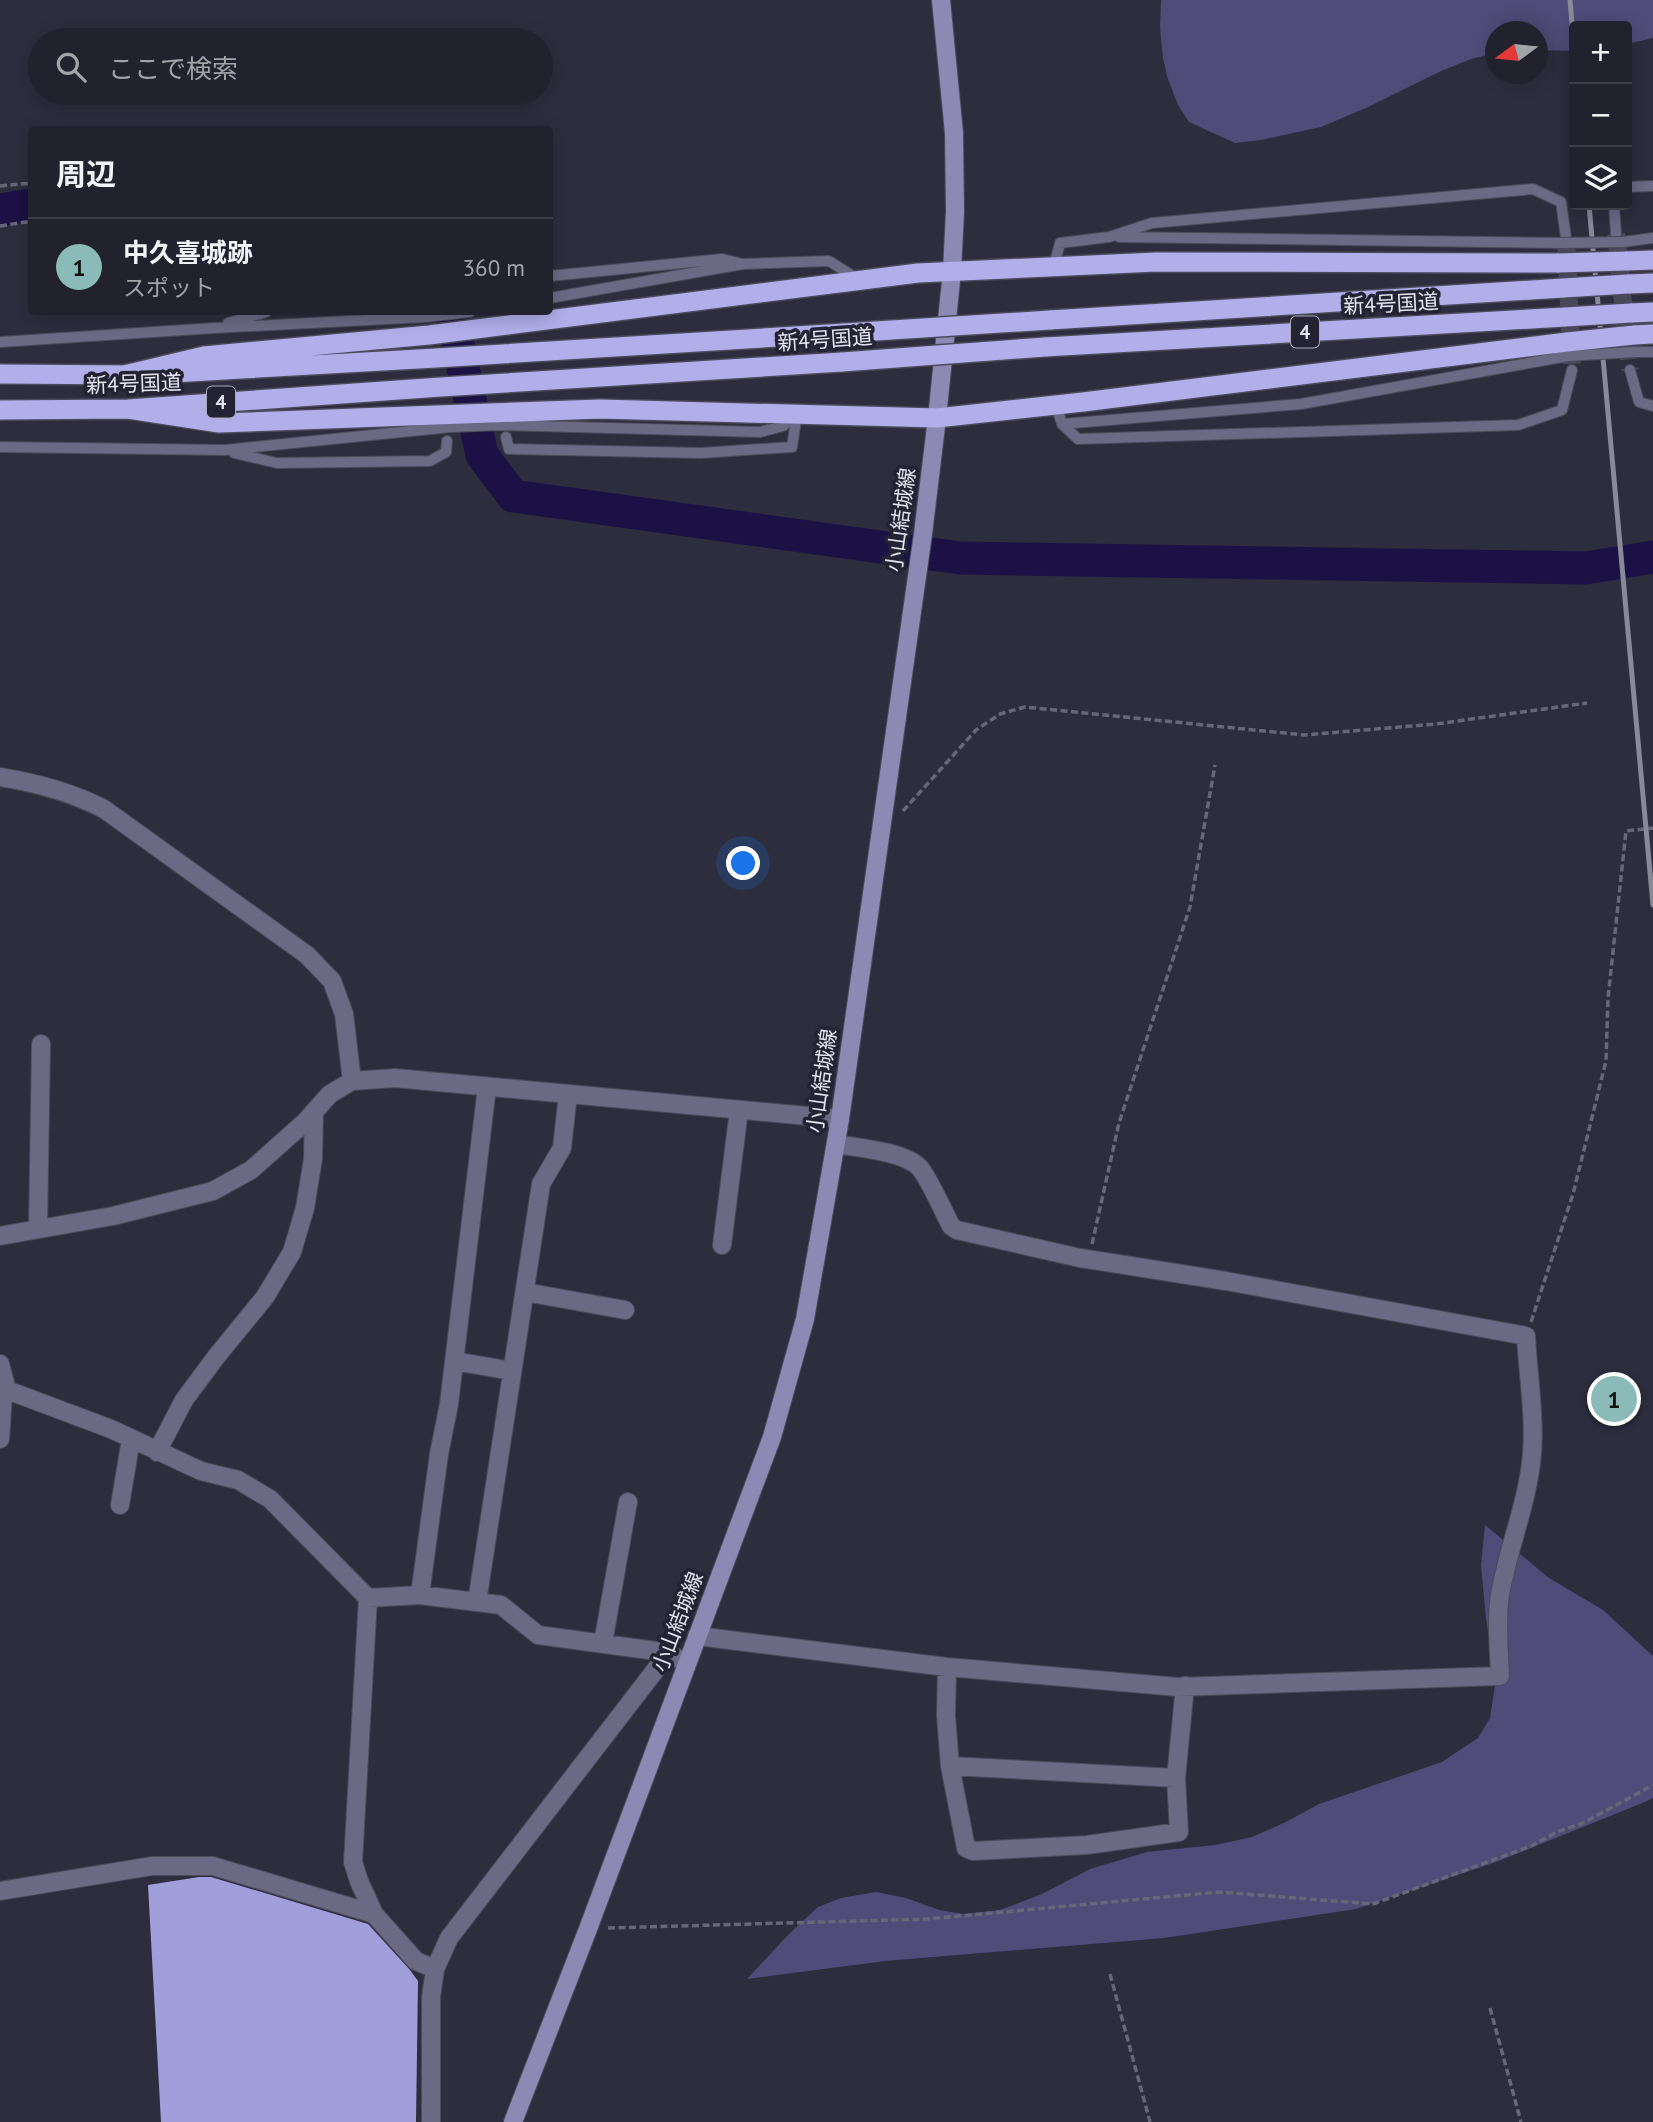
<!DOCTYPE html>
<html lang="ja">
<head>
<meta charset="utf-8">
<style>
	:root { --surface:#22222e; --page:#2e2f3a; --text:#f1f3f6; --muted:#a2a4aa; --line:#3f3f4a; --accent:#8bbbb9 }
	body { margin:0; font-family:"PT Sans","Noto Sans JP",sans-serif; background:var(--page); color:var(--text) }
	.controls { position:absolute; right:21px; top:21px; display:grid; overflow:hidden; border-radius:7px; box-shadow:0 4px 18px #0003 }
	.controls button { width:63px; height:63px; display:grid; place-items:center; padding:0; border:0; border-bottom:2px solid var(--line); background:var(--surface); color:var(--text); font:35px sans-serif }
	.compass { position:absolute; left:1485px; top:21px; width:63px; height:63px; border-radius:50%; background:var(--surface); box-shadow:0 4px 18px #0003; rotate:255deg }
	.you { position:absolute; left:744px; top:864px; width:24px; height:24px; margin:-18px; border:5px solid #fff; border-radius:50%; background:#1a73e8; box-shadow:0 0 0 10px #1a73e833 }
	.badge { display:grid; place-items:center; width:46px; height:46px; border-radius:50%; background:var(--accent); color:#111; font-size:23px; font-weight:700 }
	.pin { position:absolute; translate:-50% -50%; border:4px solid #fff; box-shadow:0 2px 7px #0006 }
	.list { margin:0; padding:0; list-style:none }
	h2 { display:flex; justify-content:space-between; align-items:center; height:91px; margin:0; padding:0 28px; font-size:30px }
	h2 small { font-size:23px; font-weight:400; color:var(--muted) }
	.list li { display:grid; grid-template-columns:46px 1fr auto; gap:21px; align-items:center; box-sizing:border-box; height:98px; padding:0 28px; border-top:2px solid var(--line) }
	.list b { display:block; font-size:26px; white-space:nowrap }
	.list p { margin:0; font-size:23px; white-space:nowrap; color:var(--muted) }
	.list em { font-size:23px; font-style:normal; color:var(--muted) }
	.icon { flex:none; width:38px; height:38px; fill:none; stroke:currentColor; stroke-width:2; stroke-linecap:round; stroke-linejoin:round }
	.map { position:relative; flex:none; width:1653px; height:2122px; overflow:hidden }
	.search { position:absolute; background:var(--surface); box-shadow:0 4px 18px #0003; left:28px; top:28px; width:525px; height:77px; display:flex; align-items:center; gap:18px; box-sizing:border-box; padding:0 24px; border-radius:38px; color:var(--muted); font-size:26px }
	.panel { position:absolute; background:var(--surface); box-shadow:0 4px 18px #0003; left:28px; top:126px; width:525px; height:189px; border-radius:7px }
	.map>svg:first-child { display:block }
	.green { fill:#4f4c79 }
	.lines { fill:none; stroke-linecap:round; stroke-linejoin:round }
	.river { stroke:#1b1144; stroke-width:33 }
	.building { fill:#a19edc }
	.minor-tunnel { stroke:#484859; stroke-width:18; stroke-dasharray:18 9; stroke-linecap:butt }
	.service-casing { stroke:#4a4a5a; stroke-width:12 }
	.minor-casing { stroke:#4a4a5a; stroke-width:20 }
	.tertiary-casing { stroke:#4a4a5a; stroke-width:20 }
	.secondary-casing { stroke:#4a4a5a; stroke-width:20 }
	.trunk-casing { stroke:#4a4a5a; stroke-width:22 }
	.path { stroke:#676777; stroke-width:3.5; stroke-dasharray:7 3.5; stroke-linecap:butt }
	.service { stroke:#6a6a84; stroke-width:10 }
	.minor { stroke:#6a6a84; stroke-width:18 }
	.tertiary { stroke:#6a6a84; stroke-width:18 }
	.secondary { stroke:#8c8ab4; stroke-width:18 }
	.trunk { stroke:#b1aeea; stroke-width:19 }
	.rail { stroke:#898998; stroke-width:5 }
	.service-bridge-casing { stroke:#4a4a5a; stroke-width:12; stroke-linecap:butt }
	.trunk-bridge-casing { stroke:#4a4a5a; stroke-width:22; stroke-linecap:butt }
	.service-bridge { stroke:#6a6a84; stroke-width:10 }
	.trunk-bridge { stroke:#b1aeea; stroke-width:19 }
	.labels { text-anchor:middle; stroke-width:7; stroke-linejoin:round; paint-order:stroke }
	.shield { fill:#232333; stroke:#aaaab7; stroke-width:2 }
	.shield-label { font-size:19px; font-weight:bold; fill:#e4e4f0 }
	.street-label { font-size:21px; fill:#e4e4f0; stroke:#232333 }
</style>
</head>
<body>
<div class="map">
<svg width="1653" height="2122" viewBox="0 0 1653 2122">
	<rect width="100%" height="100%" fill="#2d2d3e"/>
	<path class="green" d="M1161 0H1653V38L1627 44V26H1574V51L1538 50V32H1496L1495 53 1471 59 1441 71 1368 107 1321 127 1261 140 1235 143 1189 122 1178 105 1167 76 1163 58 1160 28Z
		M1485 1525 1549 1578 1603 1610 1653 1656V1798L1640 1804 1496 1862 1356 1909 1164 1938 885 1961 747 1979 787 1936 818 1907 841 1898 876 1892 906 1898 939 1910 964 1914 1000 1910 1042 1894 1090 1869 1147 1852 1215 1845 1252 1837 1286 1822 1319 1804 1442 1762 1478 1738 1490 1718 1496 1679 1486 1619 1481 1565Z"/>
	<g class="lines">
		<path class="river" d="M0 210 32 205
			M451 312 482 455 513 496 960 558 1585 568 1653 557"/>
	</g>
	<path class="building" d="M199 1877H211L368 1924 410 1970 418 1981 416 2122H161L148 1885Z"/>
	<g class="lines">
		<path class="minor-tunnel" d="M1616 234 1630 370
			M1566 238 1572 370"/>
		<defs>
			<path id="service" d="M1627 187 1653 186
				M1614 205 1616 234
				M1119 237 1560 243
				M1623 242 1653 238
				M1054 266 1060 243 1109 237 1152 223 1533 189 1561 202 1566 238
				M550 276 722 259 739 263
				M550 298 743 264 829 261 856 278
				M228 323 266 312
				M0 342 214 328 425 317 470 312
				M1634 352H1653
				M1630 370 1639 402 1653 406
				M1056 405 1062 424 1301 404 1568 356
				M1062 424 1078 439 1518 425 1562 410 1572 370
				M506 437 509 449 701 453 792 447 797 414
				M0 447 225 450 451 427 500 425 760 432 783 426 795 415
				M234 453 277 463 430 461 446 452 447 441"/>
			<path id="minor" d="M0 777C37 783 71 792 104 809L307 955 332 981 344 1014 352 1081 330 1094 305 1122 251 1170 213 1191 113 1216 0 1236
				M38 1229 41 1044
				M722 1245 739 1110
				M525 1292 625 1310
				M454 1361 512 1371
				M0 1364 7 1390 3 1396 0 1439
				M7 1390 111 1429 201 1471 238 1480 270 1499 368 1598 353 1862 359 1881 374 1914 416 1961 435 1969
				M157 1452 184 1400 216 1357 265 1297 292 1252 305 1208 313 1159 314 1112
				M120 1505 131 1439
				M420 1595 439 1454 449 1404 487 1087
				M368 1598 420 1595 501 1605 538 1635 656 1651 677 1658
				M477 1602 541 1184 562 1148 568 1094
				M697 1636 947 1667 1178 1687 1500 1676C1499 1649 1496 1622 1500 1595 1508 1548 1528 1502 1532 1454 1535 1415 1528 1375 1526 1336L1226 1281 1080 1258 957 1230 951 1226C944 1212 929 1179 920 1168 904 1151 858 1148 836 1144
				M603 1643 628 1502
				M947 1667 946 1716 950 1766 966 1848 973 1851 1087 1845 1179 1832 1176 1778 1185 1686
				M950 1766 1176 1778
				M0 1891 152 1866H213L374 1914
				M431 2122V1997L435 1969 449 1938 667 1655"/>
			<path id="tertiary" d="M352 1081 395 1078 840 1119"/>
			<path id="secondary" d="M513 2122 588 1929 772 1437 805 1319 840 1119 923 534 937 418 952 271 955 212 954 133 941 0"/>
			<path id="trunk" d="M1626 261 1653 260
				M1628 284 1653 283
				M1631 313 1653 312
				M1050 320 1563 288
				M1634 335 1653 334
				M1045 347 1565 317
				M172 373 436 358 844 333
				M0 374 135 375
				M124 375 204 356 429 335 918 273 1156 262 1559 263
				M128 409 219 423 600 409 937 418 1083 402 1567 342
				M0 410 128 409 441 387 842 362"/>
		</defs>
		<use href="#service" class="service-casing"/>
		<use href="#minor" class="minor-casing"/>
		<use href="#tertiary" class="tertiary-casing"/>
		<use href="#secondary" class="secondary-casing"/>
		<use href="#trunk" class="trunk-casing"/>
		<path class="path" d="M0 186 32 183
			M0 226 32 221
			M903 811 976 730 1000 714 1025 707 1304 735 1436 724 1587 703
			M1092 1244 1119 1123 1190 907 1215 765
			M1531 1322 1573 1194 1606 1061 1608 998 1626 831 1653 828
			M608 1928 927 1919 1219 1892 1373 1904 1531 1846 1559 1831 1581 1824 1653 1785
			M1110 1974 1150 2122
			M1490 2008 1521 2122"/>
		<use href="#service" class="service"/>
		<use href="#minor" class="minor"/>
		<use href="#tertiary" class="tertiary"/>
		<use href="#secondary" class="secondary"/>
		<use href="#trunk" class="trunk"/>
		<path class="rail" d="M1570 0 1574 47
			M1589 205 1653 905"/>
		<defs>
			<path id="service-bridge" d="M1560 243 1623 242
				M1568 356 1634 352"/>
			<path id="trunk-bridge" d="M1559 263 1626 261
				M1563 288 1628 284
				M1565 317 1631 313
				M844 333 1050 320
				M1567 342 1634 335
				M842 362 1045 347"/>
		</defs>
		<use href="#service-bridge" class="service-bridge-casing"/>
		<use href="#trunk-bridge" class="trunk-bridge-casing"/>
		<use href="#service-bridge" class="service-bridge"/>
		<use href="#trunk-bridge" class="trunk-bridge"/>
	</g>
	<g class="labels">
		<g class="shield">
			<rect x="1291" y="316.5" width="28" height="31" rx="5"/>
			<rect x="207" y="386.5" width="28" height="31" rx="5"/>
		</g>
		<g class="shield-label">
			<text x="1305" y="339">4</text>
			<text x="221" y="409">4</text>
		</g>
		<g class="street-label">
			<text transform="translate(1391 304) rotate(-3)" y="7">新4号国道</text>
			<text transform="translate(825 340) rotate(-4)" y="7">新4号国道</text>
			<text transform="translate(134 384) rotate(-2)" y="7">新4号国道</text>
			<text transform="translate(901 520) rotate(-82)" y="7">小山結城線</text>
			<text transform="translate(822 1081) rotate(-82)" y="7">小山結城線</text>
			<text transform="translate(678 1622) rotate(-69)" y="7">小山結城線</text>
		</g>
	</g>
</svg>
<div class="controls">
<button>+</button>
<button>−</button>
<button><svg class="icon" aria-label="layers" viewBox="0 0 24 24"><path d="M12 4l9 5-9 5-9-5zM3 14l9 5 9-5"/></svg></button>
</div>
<svg class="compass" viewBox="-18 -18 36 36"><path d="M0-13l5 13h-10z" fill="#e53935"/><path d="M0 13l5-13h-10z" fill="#a2a4aa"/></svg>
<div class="you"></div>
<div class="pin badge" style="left:1614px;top:1399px">1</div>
<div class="search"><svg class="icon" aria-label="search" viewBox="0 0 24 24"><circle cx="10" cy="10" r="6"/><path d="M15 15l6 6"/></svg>ここで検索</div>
<section class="panel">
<h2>周辺<small></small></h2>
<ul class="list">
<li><span class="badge">1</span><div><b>中久喜城跡</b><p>スポット</p></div><em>360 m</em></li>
</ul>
</section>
</div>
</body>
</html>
